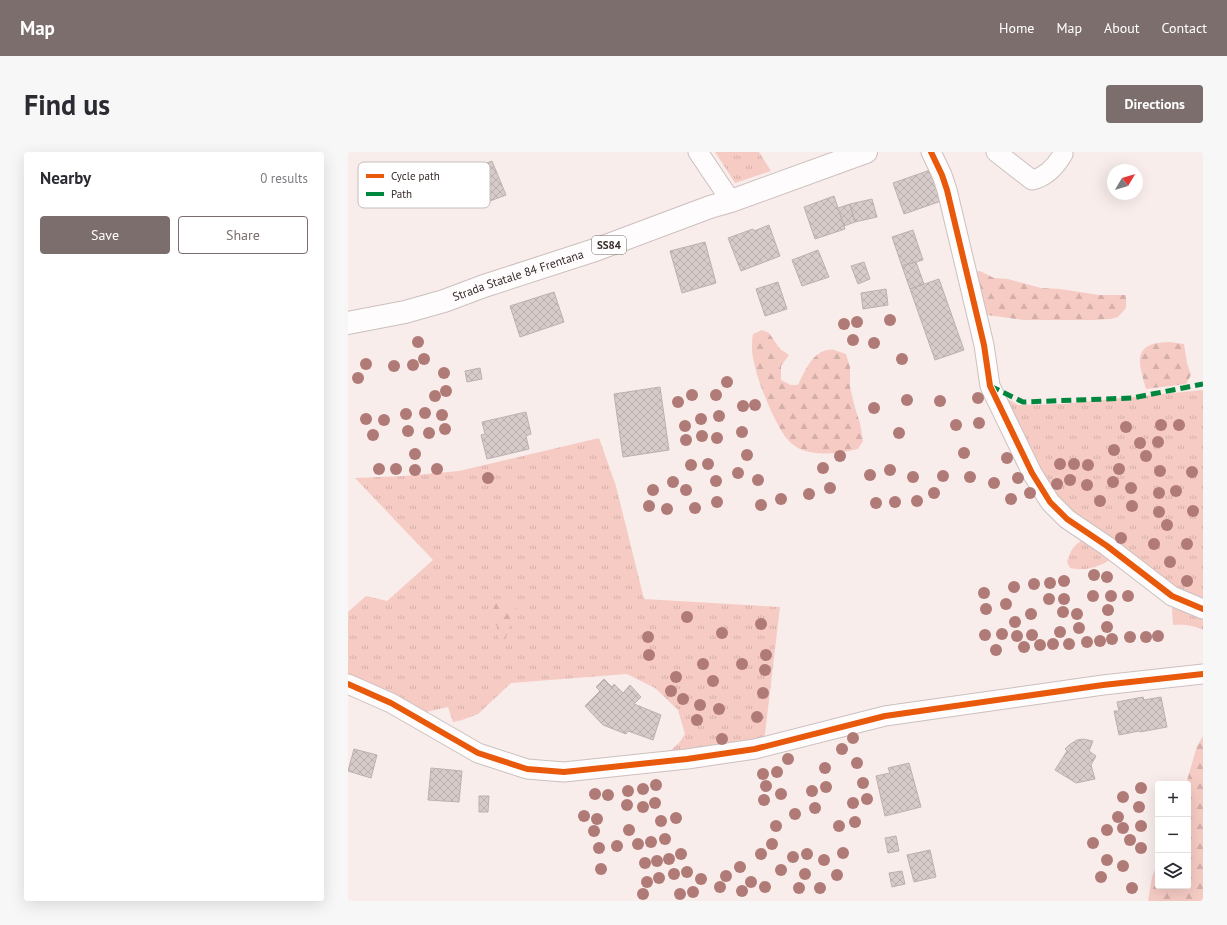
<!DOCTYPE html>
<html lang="en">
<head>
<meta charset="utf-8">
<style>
	:root { --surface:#fff; --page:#f7f7f7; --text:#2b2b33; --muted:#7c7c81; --line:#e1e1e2; --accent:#7b6e6c }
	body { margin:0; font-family:"PT Sans",sans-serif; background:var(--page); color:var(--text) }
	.controls { position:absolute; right:12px; bottom:12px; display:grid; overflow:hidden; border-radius:4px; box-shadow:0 4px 16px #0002 }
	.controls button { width:36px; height:36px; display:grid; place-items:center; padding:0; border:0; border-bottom:1px solid var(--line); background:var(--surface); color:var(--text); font:20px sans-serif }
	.compass { position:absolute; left:759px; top:12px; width:36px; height:36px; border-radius:50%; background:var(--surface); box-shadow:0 4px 16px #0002; rotate:52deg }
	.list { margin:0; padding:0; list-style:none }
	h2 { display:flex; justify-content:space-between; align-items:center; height:52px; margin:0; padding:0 16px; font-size:17px }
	h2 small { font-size:13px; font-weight:400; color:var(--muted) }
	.actions { display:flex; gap:8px; padding:12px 16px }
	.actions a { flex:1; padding:9px 0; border:1px solid var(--accent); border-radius:4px; text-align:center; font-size:14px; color:var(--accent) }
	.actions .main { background:var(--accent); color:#fff }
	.icon { flex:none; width:22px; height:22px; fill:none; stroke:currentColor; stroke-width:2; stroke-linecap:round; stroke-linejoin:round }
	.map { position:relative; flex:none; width:855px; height:749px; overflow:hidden; border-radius:4px }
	header { display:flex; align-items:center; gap:24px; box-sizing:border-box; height:56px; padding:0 20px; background:var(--accent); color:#fff }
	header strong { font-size:19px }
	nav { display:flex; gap:22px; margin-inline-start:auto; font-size:14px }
	.intro { display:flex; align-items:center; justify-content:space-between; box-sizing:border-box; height:96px; padding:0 24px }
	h1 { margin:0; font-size:28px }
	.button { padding:10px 18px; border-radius:4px; background:var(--accent); color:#fff; font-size:14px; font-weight:700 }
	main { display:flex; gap:24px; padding:0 24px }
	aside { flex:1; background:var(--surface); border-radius:4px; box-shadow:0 4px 16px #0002 }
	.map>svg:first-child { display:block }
	.grass { fill:url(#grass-tufts) }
	.forest { fill:url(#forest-firs) }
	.building { fill:url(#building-cross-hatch); stroke:#bcb1b0 }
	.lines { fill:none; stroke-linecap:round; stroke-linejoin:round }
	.minor-casing { stroke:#ccc0be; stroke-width:21 }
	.major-casing { stroke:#ccc0be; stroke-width:24 }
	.minor { stroke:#fefcfc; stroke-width:19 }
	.major { stroke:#fefcfc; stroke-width:22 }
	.quiet { stroke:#00873e; stroke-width:5; stroke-dasharray:10 5; stroke-linecap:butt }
	.cycleway-casing { stroke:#fff; stroke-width:8 }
	.cycleway { stroke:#e8590c; stroke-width:6 }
	.tree { fill:#b07a76 }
	.labels { text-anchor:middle; stroke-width:3; stroke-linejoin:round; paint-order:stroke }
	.shield { fill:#fff; stroke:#736a68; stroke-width:1 }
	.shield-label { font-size:11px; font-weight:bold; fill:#372a28 }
	.street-label { font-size:12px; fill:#372a28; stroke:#fff }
	.key { fill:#fff; stroke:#c3bfbe; stroke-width:1 }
	.key-label { font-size:11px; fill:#372a28 }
</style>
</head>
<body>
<header>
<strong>Map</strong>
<nav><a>Home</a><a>Map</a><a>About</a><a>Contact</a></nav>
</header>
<div class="intro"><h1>Find us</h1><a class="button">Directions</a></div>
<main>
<aside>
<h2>Nearby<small>0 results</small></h2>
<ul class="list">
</ul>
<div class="actions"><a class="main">Save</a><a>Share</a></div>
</aside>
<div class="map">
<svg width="855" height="749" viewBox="0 0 855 749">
	<defs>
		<pattern id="grass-tufts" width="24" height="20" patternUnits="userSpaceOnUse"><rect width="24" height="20" fill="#f6cbc4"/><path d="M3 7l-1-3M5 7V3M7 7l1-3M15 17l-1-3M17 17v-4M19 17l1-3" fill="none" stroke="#d4aea8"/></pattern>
		<pattern id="forest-firs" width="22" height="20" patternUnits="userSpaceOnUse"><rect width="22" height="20" fill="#f6cbc4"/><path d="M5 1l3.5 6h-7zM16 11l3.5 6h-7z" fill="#d4aea8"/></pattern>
		<pattern id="building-cross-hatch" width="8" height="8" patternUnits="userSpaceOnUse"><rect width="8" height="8" fill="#d6cbc9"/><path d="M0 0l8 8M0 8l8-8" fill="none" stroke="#b8aead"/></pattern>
	</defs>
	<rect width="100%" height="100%" fill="#f8edeb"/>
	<path class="grass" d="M367 0H411L423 19 387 31Z
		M855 238V451L822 436 718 360 699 337 653 243 670 253 714 252Z
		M251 286 268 334 296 447 432 455 416 590 315 605 331 591 337 582 330 558 307 536 279 522 163 531 130 562 114 568 105 570 100 555 78 560 0 523V460L18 444 39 449 85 408 7 326 56 324 111 319Z
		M741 385 768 404C753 414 740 420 722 416L719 410C724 394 727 392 741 385Z
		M827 449 855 462V478C846 473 835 472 825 473L824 456Z"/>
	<path class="forest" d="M632 119 646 126 660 127 693 136 712 137 751 143H778V156L770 165 763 167 745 168H676L632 162 622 120Z
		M414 178 421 181 432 197 441 203 433 214V228L443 233H450C457 219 466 195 486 198 490 199 494 201 498 202L502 215V235L507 256 512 271 515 289 510 297C492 301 470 305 452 297 447 295 439 288 436 283 423 263 406 222 404 198 404 193 404 187 405 182Z
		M821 190 836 192 839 211 843 223 838 232 798 237C790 209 784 191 821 190Z
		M157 448C174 456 168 460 162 473 160 477 159 482 158 486L155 488 151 487 149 483V475L143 463C146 454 146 450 157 448Z
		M855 584V749H800L804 725 810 710V734H840V632H838L849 594Z"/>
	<path class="building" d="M144 9 158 43 126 55 116 23 126 18 125 16Z
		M585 17 596 48 556 62 545 31Z
		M486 44 497 77 467 87 456 55Z
		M524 47 529 65 507 70 502 52Z
		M502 52 507 70 496 74 490 56Z
		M421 73 432 104 393 119 380 86 405 77 406 79Z
		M565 78 575 108 554 114 544 85Z
		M357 90 368 131 334 141 322 99Z
		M470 98 481 125 454 134 444 108Z
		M516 110 522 127 510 132 503 114Z
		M568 110 576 132 562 137 554 114Z
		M591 127 616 198 587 208 562 137Z
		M430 130 439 157 417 164 408 137Z
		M538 137 540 153 515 157 513 141Z
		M206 140 216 170 172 185 162 154Z
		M132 216 134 227 119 230 117 219Z
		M312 235 321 298 275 305 266 242Z
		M178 260 183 282 178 284 181 297 139 307 133 283 137 282 134 270Z
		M256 527 264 535 266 532 275 541 282 533 293 545 286 552 313 563 305 588 280 579 278 582 255 573 237 554 252 539 248 535Z
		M795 545 796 548 813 545 819 575 792 580 791 579 771 583 766 559H771L769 550Z
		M735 587 745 589 741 599 748 604 743 613 747 627 728 631 707 618 719 599 717 597 721 593 729 588Z
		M6 597 29 603 23 626 0 619Z
		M561 611 573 655 537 664 528 624 542 621 540 616Z
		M83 616 114 619 111 650 80 648Z
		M131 644H141L140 660H131Z
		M548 684 551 699 540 701 537 686Z
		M582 698 588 725 566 730 559 703Z
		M554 719 557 732 544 735 541 721Z"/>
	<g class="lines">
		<defs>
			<path id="minor" d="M350 0 383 49
				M583 0 594 23 599 38 636 193 642 234 684 321 702 350 719 367 759 394 824 444 855 457
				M648 0 684 28C698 25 708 14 715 2
				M0 532 43 551 130 601 179 617 216 620 339 607 407 597 537 564 551 562 755 533 855 522"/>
			<g id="major">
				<path id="s1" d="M0 171 57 160 96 149 136 134 247 98 362 55 383 49 518 0"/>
			</g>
		</defs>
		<use href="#minor" class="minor-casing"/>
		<use href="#major" class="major-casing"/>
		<use href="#minor" class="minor"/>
		<use href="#major" class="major"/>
		<path class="quiet" d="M642 234 675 250 784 246 855 232"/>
		<defs>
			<path id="cycleway" d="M583 0 594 23 599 38 636 193 642 234 684 321 702 350 719 367 759 394 824 444 855 457
				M0 532 43 551 130 601 179 617 216 620 339 607 407 597 537 564 551 562 755 533 855 522"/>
		</defs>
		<use href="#cycleway" class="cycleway-casing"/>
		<use href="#cycleway" class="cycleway"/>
	</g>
	<g class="tree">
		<circle cx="542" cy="168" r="6"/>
		<circle cx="509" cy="170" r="6"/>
		<circle cx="496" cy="172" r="6"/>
		<circle cx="505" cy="188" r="6"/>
		<circle cx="70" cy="190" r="6"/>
		<circle cx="526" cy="191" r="6"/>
		<circle cx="76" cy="207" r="6"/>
		<circle cx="554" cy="207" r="6"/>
		<circle cx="18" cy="212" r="6"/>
		<circle cx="65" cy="213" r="6"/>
		<circle cx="46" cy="214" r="6"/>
		<circle cx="96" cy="221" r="6"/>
		<circle cx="10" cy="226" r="6"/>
		<circle cx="379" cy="230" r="6"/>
		<circle cx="98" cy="239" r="6"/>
		<circle cx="344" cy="243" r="6"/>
		<circle cx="368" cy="243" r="6"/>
		<circle cx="87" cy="244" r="6"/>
		<circle cx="630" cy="246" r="6"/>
		<circle cx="559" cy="248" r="6"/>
		<circle cx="592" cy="249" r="6"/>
		<circle cx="330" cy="250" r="6"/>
		<circle cx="407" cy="253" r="6"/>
		<circle cx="395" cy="254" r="6"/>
		<circle cx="526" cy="256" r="6"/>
		<circle cx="77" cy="261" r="6"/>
		<circle cx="58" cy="262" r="6"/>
		<circle cx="94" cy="263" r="6"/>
		<circle cx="371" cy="264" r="6"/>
		<circle cx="18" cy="267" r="6"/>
		<circle cx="353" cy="267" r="6"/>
		<circle cx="36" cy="268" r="6"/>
		<circle cx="631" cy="271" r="6"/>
		<circle cx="608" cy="273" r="6"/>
		<circle cx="813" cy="273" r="6"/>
		<circle cx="831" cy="273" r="6"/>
		<circle cx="337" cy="274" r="6"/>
		<circle cx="778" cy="275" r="6"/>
		<circle cx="97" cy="277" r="6"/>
		<circle cx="60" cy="279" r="6"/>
		<circle cx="394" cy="280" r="6"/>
		<circle cx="81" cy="281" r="6"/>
		<circle cx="551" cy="281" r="6"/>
		<circle cx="25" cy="283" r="6"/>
		<circle cx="354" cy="284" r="6"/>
		<circle cx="369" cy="286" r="6"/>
		<circle cx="338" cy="288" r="6"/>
		<circle cx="810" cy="290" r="6"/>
		<circle cx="792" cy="291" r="6"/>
		<circle cx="766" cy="298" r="6"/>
		<circle cx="616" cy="301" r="6"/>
		<circle cx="67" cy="302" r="6"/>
		<circle cx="399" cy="303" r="6"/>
		<circle cx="492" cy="304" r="6"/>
		<circle cx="798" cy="304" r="6"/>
		<circle cx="659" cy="306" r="6"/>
		<circle cx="360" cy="312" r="6"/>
		<circle cx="712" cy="312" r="6"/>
		<circle cx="726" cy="312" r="6"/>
		<circle cx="343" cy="313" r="6"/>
		<circle cx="740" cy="313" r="6"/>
		<circle cx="475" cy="316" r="6"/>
		<circle cx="31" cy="317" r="6"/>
		<circle cx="48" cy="317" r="6"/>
		<circle cx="89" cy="317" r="6"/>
		<circle cx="771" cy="317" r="6"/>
		<circle cx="67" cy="318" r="6"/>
		<circle cx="542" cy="318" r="6"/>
		<circle cx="812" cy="319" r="6"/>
		<circle cx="844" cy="320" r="6"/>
		<circle cx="390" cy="321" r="6"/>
		<circle cx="522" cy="323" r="6"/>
		<circle cx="595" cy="324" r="6"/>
		<circle cx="565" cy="325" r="6"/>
		<circle cx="622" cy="325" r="6"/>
		<circle cx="140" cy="326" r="6"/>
		<circle cx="670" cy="326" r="6"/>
		<circle cx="410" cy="328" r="6"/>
		<circle cx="722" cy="328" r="6"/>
		<circle cx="368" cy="329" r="6"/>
		<circle cx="325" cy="330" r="6"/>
		<circle cx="765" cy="330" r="6"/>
		<circle cx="646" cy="331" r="6"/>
		<circle cx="709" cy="332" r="6"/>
		<circle cx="739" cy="333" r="6"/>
		<circle cx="482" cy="336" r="6"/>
		<circle cx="783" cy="336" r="6"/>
		<circle cx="305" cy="338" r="6"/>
		<circle cx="338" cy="338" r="6"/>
		<circle cx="828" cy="339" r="6"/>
		<circle cx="586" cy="341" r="6"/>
		<circle cx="682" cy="341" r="6"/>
		<circle cx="811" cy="341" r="6"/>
		<circle cx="461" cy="342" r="6"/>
		<circle cx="433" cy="347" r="6"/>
		<circle cx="663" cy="347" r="6"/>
		<circle cx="569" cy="349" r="6"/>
		<circle cx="752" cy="349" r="6"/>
		<circle cx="369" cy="350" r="6"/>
		<circle cx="547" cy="350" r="6"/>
		<circle cx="528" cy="351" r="6"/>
		<circle cx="413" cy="353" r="6"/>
		<circle cx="301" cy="354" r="6"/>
		<circle cx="784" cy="354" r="6"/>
		<circle cx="347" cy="356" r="6"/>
		<circle cx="319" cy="357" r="6"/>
		<circle cx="845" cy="359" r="6"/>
		<circle cx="811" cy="360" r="6"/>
		<circle cx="819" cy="373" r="6"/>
		<circle cx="773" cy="386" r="6"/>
		<circle cx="806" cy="392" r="6"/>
		<circle cx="839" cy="392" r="6"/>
		<circle cx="822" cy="410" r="6"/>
		<circle cx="746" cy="423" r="6"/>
		<circle cx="759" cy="425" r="6"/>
		<circle cx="716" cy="429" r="6"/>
		<circle cx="839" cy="429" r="6"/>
		<circle cx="702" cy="431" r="6"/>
		<circle cx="686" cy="432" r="6"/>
		<circle cx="666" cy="435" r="6"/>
		<circle cx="636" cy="441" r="6"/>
		<circle cx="745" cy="444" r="6"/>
		<circle cx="763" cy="444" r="6"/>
		<circle cx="780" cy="444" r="6"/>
		<circle cx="701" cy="447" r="6"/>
		<circle cx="716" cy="447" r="6"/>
		<circle cx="658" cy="452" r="6"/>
		<circle cx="638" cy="457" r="6"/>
		<circle cx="760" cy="458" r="6"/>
		<circle cx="715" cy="460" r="6"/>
		<circle cx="683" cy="462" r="6"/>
		<circle cx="729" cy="462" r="6"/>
		<circle cx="339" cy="465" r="6"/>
		<circle cx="667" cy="470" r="6"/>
		<circle cx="413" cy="472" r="6"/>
		<circle cx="759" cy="475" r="6"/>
		<circle cx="731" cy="476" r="6"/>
		<circle cx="712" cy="480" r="6"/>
		<circle cx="374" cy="481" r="6"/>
		<circle cx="654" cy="482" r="6"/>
		<circle cx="637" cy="483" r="6"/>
		<circle cx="684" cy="483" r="6"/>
		<circle cx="669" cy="484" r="6"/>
		<circle cx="810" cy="484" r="6"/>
		<circle cx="300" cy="485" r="6"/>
		<circle cx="782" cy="485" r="6"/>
		<circle cx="798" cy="485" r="6"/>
		<circle cx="764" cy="487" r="6"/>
		<circle cx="752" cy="489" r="6"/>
		<circle cx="739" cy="490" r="6"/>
		<circle cx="705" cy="492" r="6"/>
		<circle cx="721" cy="492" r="6"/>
		<circle cx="692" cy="493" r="6"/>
		<circle cx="676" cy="495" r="6"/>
		<circle cx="648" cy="498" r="6"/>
		<circle cx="301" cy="503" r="6"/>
		<circle cx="418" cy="503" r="6"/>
		<circle cx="355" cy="512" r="6"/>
		<circle cx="394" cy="512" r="6"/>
		<circle cx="417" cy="518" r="6"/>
		<circle cx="328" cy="525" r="6"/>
		<circle cx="365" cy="529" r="6"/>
		<circle cx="323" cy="539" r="6"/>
		<circle cx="415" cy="541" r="6"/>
		<circle cx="335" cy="547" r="6"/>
		<circle cx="352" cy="553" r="6"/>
		<circle cx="371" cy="557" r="6"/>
		<circle cx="409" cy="565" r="6"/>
		<circle cx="349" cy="568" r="6"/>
		<circle cx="505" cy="586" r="6"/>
		<circle cx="374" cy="587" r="6"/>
		<circle cx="494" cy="597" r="6"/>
		<circle cx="440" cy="607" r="6"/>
		<circle cx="509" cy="611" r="6"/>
		<circle cx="477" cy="616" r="6"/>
		<circle cx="429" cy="620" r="6"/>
		<circle cx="415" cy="622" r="6"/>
		<circle cx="515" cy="631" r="6"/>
		<circle cx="308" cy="633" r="6"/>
		<circle cx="418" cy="634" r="6"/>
		<circle cx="478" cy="635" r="6"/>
		<circle cx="793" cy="636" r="6"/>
		<circle cx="295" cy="637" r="6"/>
		<circle cx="280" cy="639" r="6"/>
		<circle cx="464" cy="639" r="6"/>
		<circle cx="247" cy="642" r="6"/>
		<circle cx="433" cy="642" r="6"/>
		<circle cx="260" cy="643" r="6"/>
		<circle cx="775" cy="645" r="6"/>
		<circle cx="519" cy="647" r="6"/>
		<circle cx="416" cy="648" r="6"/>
		<circle cx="307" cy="651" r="6"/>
		<circle cx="505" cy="651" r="6"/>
		<circle cx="279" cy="653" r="6"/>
		<circle cx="295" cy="655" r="6"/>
		<circle cx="791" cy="655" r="6"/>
		<circle cx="467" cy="656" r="6"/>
		<circle cx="447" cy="662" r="6"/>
		<circle cx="236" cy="664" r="6"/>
		<circle cx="770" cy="665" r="6"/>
		<circle cx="328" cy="666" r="6"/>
		<circle cx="249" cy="667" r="6"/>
		<circle cx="313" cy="669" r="6"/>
		<circle cx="507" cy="670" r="6"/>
		<circle cx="428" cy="674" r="6"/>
		<circle cx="491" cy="674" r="6"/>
		<circle cx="793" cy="674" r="6"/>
		<circle cx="775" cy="676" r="6"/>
		<circle cx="281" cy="678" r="6"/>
		<circle cx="759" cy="678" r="6"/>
		<circle cx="246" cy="679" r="6"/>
		<circle cx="317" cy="687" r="6"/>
		<circle cx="782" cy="688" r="6"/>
		<circle cx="303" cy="690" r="6"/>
		<circle cx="745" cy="691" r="6"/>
		<circle cx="290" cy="692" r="6"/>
		<circle cx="424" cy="692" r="6"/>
		<circle cx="269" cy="694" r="6"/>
		<circle cx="251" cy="696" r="6"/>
		<circle cx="793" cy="696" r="6"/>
		<circle cx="495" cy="701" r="6"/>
		<circle cx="333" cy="702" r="6"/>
		<circle cx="413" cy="702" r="6"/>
		<circle cx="459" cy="702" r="6"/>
		<circle cx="445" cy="705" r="6"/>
		<circle cx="321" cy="707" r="6"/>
		<circle cx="476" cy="708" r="6"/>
		<circle cx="759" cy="708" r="6"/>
		<circle cx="309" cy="709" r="6"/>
		<circle cx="297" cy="711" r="6"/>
		<circle cx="775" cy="714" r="6"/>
		<circle cx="392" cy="715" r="6"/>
		<circle cx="253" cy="717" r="6"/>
		<circle cx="433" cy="718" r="6"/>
		<circle cx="339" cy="720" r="6"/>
		<circle cx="326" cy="722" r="6"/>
		<circle cx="457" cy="722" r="6"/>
		<circle cx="489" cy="723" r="6"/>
		<circle cx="378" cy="724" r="6"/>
		<circle cx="753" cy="725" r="6"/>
		<circle cx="311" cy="726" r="6"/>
		<circle cx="353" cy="727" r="6"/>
		<circle cx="299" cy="730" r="6"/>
		<circle cx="403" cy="730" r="6"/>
		<circle cx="372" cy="735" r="6"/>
		<circle cx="417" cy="735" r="6"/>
		<circle cx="451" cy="736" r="6"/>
		<circle cx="472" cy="736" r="6"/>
		<circle cx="784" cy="736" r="6"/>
		<circle cx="394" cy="739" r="6"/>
		<circle cx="345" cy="740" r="6"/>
		<circle cx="295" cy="742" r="6"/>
		<circle cx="332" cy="742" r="6"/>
	</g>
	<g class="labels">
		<rect class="shield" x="244" y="84" width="34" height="18" rx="3"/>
		<g class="shield-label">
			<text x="261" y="97">SS84</text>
		</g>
		<g class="street-label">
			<text dy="4" stroke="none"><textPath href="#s1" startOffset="177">Strada Statale 84 Frentana</textPath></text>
		</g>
	</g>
	<rect x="10" y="10" width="132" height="46" rx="6" class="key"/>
	<rect x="18" y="22" width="18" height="4" fill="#e8590c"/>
	<rect x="18" y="40" width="18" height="4" fill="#00873e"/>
	<g class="key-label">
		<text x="43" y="28">Cycle path</text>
		<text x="43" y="46">Path</text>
	</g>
</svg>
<div class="controls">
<button>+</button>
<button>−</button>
<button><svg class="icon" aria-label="layers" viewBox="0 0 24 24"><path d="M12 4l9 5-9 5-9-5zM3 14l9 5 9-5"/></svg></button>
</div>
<svg class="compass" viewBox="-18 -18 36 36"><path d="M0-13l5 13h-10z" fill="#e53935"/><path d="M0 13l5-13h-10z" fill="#7c7c81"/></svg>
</div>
</main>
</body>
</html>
